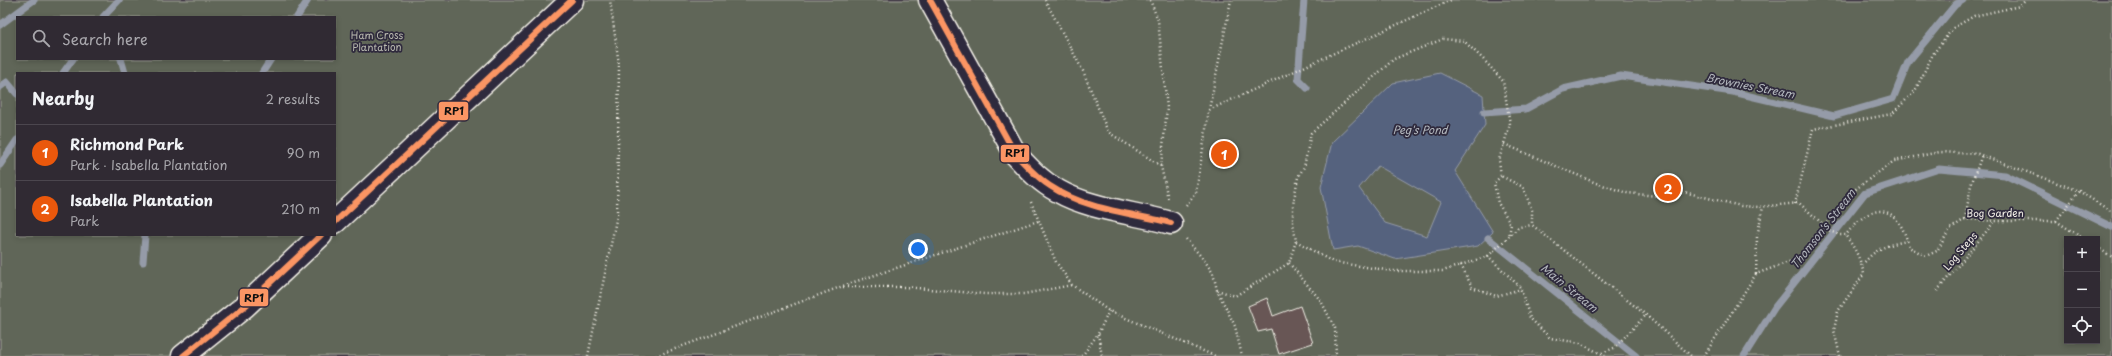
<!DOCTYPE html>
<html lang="en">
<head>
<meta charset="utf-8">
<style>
	:root { --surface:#302a33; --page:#38323b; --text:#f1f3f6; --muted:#a8a7ac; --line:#4b464e; --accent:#ea580c }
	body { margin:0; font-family:"Playpen Sans",sans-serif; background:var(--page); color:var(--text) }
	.controls { position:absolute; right:12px; bottom:12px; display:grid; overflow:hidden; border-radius:0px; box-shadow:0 2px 6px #0003 }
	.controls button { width:36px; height:36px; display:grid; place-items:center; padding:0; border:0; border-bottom:1px solid var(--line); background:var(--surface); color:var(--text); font:20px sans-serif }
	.you { position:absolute; left:918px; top:249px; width:14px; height:14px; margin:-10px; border:3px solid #fff; border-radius:50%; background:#1a73e8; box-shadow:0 0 0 6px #1a73e833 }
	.badge { display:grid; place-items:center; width:26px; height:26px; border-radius:50%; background:var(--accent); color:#fff; font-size:13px; font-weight:700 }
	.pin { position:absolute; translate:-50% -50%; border:2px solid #fff; box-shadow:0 1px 4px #0006 }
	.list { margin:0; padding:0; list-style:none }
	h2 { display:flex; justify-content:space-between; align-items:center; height:52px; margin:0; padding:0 16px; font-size:17px }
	h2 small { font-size:13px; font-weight:400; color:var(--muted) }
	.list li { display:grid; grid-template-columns:26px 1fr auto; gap:12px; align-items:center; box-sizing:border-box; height:56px; padding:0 16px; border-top:1px solid var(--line) }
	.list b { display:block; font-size:15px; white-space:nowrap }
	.list p { margin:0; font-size:13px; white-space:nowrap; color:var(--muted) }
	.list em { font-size:13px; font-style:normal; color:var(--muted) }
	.icon { flex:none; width:22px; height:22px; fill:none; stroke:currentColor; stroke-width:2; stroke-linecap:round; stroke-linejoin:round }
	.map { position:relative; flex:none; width:2112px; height:356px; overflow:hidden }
	.search { position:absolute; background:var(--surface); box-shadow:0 2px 6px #0003; left:16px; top:16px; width:320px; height:44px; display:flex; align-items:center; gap:10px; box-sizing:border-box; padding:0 14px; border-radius:0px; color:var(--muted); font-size:15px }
	.panel { position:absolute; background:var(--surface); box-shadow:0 2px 6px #0003; left:16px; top:72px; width:320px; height:164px; border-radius:0px }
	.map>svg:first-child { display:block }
	.green { fill:#606659; stroke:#aaaca0; fill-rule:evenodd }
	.water { fill:#55627e; stroke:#959ba8; fill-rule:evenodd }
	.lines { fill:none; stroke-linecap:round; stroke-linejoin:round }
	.stream { stroke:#959ba8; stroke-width:7 }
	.building { fill:#675755; stroke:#f4f1e8 }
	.street-casing { stroke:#f4f1e8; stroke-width:25 }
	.path { stroke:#f4f1e8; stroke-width:2.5; stroke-dasharray:1 3; stroke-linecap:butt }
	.street { stroke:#2f2a3d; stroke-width:22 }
	.bus-1-casing { stroke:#2f2a3d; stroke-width:9 }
	.bus-1 { stroke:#fb9564; stroke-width:6 }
	.labels { text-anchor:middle; stroke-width:3.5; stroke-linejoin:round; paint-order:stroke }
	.park-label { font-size:10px; fill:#b9b9af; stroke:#2f2a3d }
	.street-label { font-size:10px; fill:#f4f1e8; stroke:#2f2a3d }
	.water-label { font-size:11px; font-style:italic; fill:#b4b8be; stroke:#2f2a3d }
	.line-badge { stroke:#2f2a3d; stroke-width:1.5 }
	.pale-badge-label { font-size:11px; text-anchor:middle; font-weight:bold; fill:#111 }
</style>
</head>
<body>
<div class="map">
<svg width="2112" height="356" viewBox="0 0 2112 356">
	<rect width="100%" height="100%" fill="#403844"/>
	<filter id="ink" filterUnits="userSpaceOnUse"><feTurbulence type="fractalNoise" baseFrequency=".025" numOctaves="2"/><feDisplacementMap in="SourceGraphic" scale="8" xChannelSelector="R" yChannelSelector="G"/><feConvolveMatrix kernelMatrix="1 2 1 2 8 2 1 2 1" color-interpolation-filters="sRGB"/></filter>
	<g filter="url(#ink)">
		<path class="green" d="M0 0H2112V356H0ZM17 17H335V59H17ZM17 73H335V235H17ZM2067 239H2097V341H2067Z"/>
		<path class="water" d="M1440 73 1483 95 1485 125 1455 171 1493 232 1478 246 1395 259 1358 246 1333 250 1321 187 1332 142 1393 83ZM1378 166 1441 202 1427 236 1385 223 1359 188Z"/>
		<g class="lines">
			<path class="stream" d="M1304 0 1298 79 1307 88
				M103 17 119 0
				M297 17 308 0
				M0 25 34 0
				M121 59 125 73
				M63 73 73 59
				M262 73 271 59
				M0 87 7 82 17 94
				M1484 112 1526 109 1563 89 1621 76 1733 92 1834 116 1893 99 1908 62 1955 5 1963 0
				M0 165 17 140
				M1488 238 1636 356
				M143 262 145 235
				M1744 356 1775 307 1865 193 1939 169 2005 175 2112 227"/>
		</g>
		<path class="building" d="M1267 298 1273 316 1300 306 1313 343 1279 354 1271 329 1258 332 1248 306Z"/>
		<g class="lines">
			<defs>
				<path id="street" d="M930 0 1016 155C1029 169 1041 182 1058 191 1089 209 1136 213 1171 223
					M335 222 572 0
					M183 356 244 307 321 235"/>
			</defs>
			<use href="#street" class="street-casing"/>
			<path class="path" d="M1045 0 1083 71 1108 132 1161 166
				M1150 0 1158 20 1167 108 1161 166 1168 199
				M1209 110 1231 0
				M1504 144 1596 183 1627 193 1657 196 1684 192 1741 206 1759 207 1799 203 1824 225
				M1501 176 1494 183 1498 203 1511 224 1509 236
				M1031 202 1056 262 1072 285 1109 311 1215 356
				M1795 204 1813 129 1892 114 1915 91 1933 54 1953 28 1974 16 2020 6 2026 0
				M1186 205 1196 193 1209 110 1451 0
				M1965 219 1971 185 1982 155
				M2056 221 2079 191
				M2056 221 2084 239
				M1822 227 1839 235H1846C1872 200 1898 203 1909 247L1926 256 1937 251 1950 229 1965 219 1995 221H2056
				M1186 239 1204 260 1213 273 1217 290 1235 326 1242 356
				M1296 241 1333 262 1392 271H1443L1488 256 1520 287 1530 318 1550 338 1580 343 1605 356
				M2097 247 2112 257
				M1488 256 1519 227 1532 225
				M1289 263 1321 301 1335 328 1336 356
				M1461 265 1472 287 1496 296 1521 289
				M1862 265C1876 248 1886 245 1907 241
				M1756 274 1757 237 1763 207
				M843 287H905L985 294H1024L1072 285
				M1217 290 1235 296 1289 263 1296 241 1293 223V205L1298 177 1304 167 1311 133 1394 59 1443 39 1464 41 1483 59 1503 81 1510 124 1499 160 1501 176 1523 187 1532 210V225L1646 315 1691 356
				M1937 291 1995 221
				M1098 334 1102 356
				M1602 353 1614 348 1646 315
				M588 356 617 215 619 65 610 0
				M656 356 851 283 1038 221
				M1082 356 1098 334 1109 311
				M1704 356 1756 274 1797 259 1853 191 1894 161 1940 152 1978 154 2079 191 2112 212
				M1840 356 1834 330 1838 311 1864 274C1860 258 1855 248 1845 235"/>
			<use href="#street" class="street"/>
			<defs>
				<path id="bus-1" d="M930 0 1016 155C1027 166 1037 178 1050 186 1086 210 1131 213 1171 223
					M335 222 572 0
					M183 356 244 307 321 235"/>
			</defs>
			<use href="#bus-1" class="bus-1-casing"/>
			<use href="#bus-1" class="bus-1"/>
		</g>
	</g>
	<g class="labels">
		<g class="park-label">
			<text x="377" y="39">Ham Cross<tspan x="377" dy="12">Plantation</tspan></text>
		</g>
		<g class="street-label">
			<text x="1995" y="217">Bog Garden</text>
			<text transform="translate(1960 251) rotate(-50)" y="4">Log Steps</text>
		</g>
		<g class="water-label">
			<text transform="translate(1750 86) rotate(11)" y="4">Brownies Stream</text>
			<text x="1420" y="134">Peg's Pond</text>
			<text transform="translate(1823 229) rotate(-52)" y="4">Thomson's Stream</text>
			<text transform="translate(1569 288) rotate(39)" y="4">Main Stream</text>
		</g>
	</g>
	<g class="line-badge">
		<rect x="438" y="101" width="31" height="20" rx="4" fill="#fb9564"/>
		<rect x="1000" y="144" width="30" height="19" rx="4" fill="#fb9564"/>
		<rect x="239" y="288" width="30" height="19" rx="4" fill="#fb9564"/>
	</g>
	<g class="pale-badge-label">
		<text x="454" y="115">RP1</text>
		<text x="1015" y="157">RP1</text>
		<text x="254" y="302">RP1</text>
	</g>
</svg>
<div class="controls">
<button>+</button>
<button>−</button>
<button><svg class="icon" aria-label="locate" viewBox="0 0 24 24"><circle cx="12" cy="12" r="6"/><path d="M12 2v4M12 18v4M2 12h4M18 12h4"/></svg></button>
</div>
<div class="you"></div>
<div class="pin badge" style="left:1224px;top:154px">1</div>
<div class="pin badge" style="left:1668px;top:188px">2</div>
<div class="search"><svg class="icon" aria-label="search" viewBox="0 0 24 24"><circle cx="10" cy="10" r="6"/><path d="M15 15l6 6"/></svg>Search here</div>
<section class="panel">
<h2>Nearby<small>2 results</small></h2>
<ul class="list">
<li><span class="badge">1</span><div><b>Richmond Park</b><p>Park · Isabella Plantation</p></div><em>90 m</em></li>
<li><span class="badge">2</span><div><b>Isabella Plantation</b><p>Park</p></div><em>210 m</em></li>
</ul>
</section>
</div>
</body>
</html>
